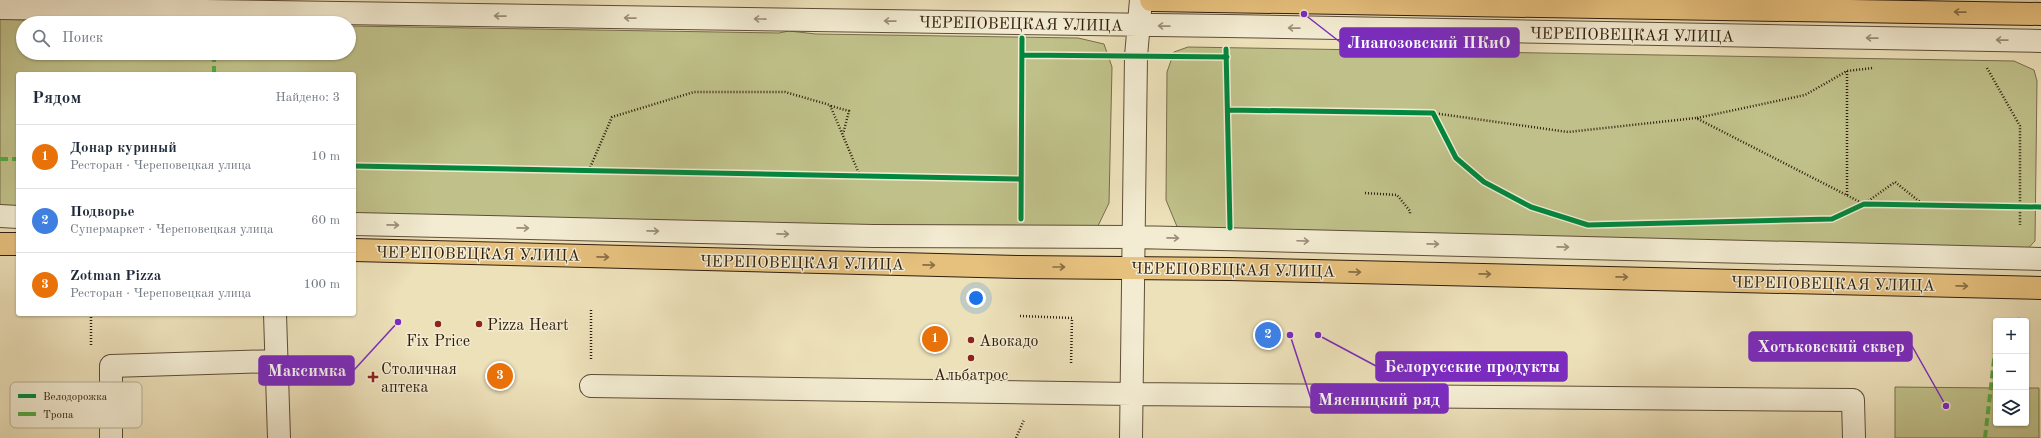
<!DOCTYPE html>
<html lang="ru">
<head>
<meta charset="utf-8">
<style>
	:root { --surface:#fff; --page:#f6f6f7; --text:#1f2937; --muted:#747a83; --line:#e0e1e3; --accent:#8f2418 }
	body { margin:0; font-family:"Old Standard TT",serif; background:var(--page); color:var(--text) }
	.controls { position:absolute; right:12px; bottom:12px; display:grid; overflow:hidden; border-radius:4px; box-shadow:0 1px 3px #0004 }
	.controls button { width:36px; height:36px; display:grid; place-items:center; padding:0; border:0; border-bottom:1px solid var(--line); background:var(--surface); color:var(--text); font:20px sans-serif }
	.you { position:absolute; left:976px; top:298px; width:14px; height:14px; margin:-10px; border:3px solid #fff; border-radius:50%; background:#1a73e8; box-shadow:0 0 0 6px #1a73e833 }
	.badge { display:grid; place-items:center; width:26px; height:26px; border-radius:50%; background:var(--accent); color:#fff; font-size:13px; font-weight:700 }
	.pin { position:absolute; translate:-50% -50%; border:2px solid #fff; box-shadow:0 1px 4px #0006 }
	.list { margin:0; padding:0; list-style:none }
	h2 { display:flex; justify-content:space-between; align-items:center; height:52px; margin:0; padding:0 16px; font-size:17px }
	h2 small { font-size:13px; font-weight:400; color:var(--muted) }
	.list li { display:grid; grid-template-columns:26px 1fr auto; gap:12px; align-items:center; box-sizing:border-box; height:64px; padding:0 16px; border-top:1px solid var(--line) }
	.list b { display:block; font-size:15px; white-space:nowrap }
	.list p { margin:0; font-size:13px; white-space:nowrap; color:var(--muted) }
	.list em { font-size:13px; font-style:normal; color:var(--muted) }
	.icon { flex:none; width:22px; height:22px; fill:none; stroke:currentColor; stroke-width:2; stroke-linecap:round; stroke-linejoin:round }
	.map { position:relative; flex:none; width:2041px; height:438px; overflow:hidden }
	.search { position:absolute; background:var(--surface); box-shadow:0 1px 3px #0004; left:16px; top:16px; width:340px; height:44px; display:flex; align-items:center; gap:10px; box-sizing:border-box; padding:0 14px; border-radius:22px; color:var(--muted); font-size:15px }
	.panel { position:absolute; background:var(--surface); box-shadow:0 1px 3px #0004; left:16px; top:72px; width:340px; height:244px; border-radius:4px }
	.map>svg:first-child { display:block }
	.green { fill:#c0c18a; stroke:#786e4b }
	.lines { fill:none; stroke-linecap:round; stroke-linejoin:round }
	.minor-casing { stroke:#5e4d38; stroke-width:24 }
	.major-casing { stroke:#2f1c0c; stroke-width:24 }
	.path { stroke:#2f1c0c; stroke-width:2.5; stroke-dasharray:1 2; stroke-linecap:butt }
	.minor { stroke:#f3ecd2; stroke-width:22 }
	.major { stroke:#e6c07d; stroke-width:22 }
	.quiet { stroke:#54a941; stroke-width:4; stroke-dasharray:8 4; stroke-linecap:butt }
	.cycleway-casing { stroke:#f3ecd2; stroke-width:8 }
	.cycleway { stroke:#00873e; stroke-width:5 }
	.oneway { stroke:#8a6e44 }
	.oneway2 { stroke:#9b8e79 }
	.poi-dot { fill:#8f2418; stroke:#f3ecd2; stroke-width:1.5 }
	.labels { text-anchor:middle; stroke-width:3; stroke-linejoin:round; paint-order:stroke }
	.street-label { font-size:16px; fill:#2f1c0c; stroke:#f3ecd2 }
	.poi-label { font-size:16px; fill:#2f1c0c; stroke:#f3ecd2; text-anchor:start }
	.key { fill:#f3ecd2; stroke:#b8ae97; stroke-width:1 }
	.key-label { font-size:11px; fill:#2f1c0c }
	.leader { fill:none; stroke:#7b2cbf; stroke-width:1.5 }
	.callout-dot { fill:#7b2cbf; stroke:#f3ecd2; stroke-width:1.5 }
	.callout { fill:#7b2cbf; stroke:#7b2cbf; stroke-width:1.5 }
	.callout-label { font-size:17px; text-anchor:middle; font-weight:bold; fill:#fff }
</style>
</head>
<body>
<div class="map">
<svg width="2041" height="438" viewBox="0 0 2041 438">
	<rect width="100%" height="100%" fill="#ede1ba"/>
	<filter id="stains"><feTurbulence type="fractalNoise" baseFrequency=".005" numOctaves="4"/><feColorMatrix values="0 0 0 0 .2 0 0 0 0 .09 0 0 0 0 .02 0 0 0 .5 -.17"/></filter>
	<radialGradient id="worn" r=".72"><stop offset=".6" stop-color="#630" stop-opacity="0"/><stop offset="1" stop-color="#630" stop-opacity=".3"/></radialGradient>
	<path class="green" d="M89 12H174L194 23H23V53H349V26L779 33 789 31 816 34 1078 38 1104 44 1112 67 1109 203 1095 232 354 223V74H18V227L0 226V19L53 21Z
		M1188 47 2014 61 2034 70 2037 81 2035 241 2017 260 1178 229 1166 200 1167 72 1174 52Z
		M1895 387 1996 388V423H2026V388H2039V438H1895Z"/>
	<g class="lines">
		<defs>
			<path id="minor" d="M0 8 1227 26 2041 41
				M0 216 18 217
				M354 224 873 236 1134 237 2041 259
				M275 314 279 438
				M591 386 1132 394 1853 400 1854 438
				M111 438V366L276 361
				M1131 438 1136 56 1141 0"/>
			<path id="major" d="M1151 0 2041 14
				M0 244H18
				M354 250 1020 267 1229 269 2041 288"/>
		</defs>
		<use href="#minor" class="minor-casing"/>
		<use href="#major" class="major-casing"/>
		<path class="path" d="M1987 68 2020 126V225
			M1847 71V196
			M831 106 849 111 843 134
			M1433 113 1568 132 1696 118 1864 204 1895 182 1925 206
			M1697 118 1805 95 1847 71 1873 68
			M589 170 612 117 694 92H785L830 105 860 176
			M1365 193 1397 195 1410 211V215
			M91 314V346
			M1020 316 1072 318 1071 365
			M591 359V309
			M1016 438 1024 420"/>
		<use href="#minor" class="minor"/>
		<use href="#major" class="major"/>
		<path class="quiet" d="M214 74V53
			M0 159H18
			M2017 321 2020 319
			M1985 438 1996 343"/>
		<defs>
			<path id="cycleway" d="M1226 49 1230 228
				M1022 55 1227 57
				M1229 110 1433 113 1456 158 1484 182 1531 207 1588 225 1832 219 1864 204 2041 207
				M354 166 1021 179
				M1021 219 1022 38"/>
		</defs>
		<use href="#cycleway" class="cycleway-casing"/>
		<use href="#cycleway" class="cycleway"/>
	</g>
	<defs><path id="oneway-shaft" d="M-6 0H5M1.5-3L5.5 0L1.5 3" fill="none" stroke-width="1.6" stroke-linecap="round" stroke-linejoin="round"/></defs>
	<g class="oneway">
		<use href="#oneway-shaft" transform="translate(1960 12) rotate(-179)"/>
		<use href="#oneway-shaft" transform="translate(603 257) rotate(1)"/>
		<use href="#oneway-shaft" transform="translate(929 265) rotate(1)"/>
		<use href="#oneway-shaft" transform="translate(1059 267)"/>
		<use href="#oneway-shaft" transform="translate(1355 272) rotate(1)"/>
		<use href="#oneway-shaft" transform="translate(1485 274) rotate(1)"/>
		<use href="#oneway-shaft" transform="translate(1622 277) rotate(1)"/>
		<use href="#oneway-shaft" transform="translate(1962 286) rotate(1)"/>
	</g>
	<g class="oneway2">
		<use href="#oneway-shaft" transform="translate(500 16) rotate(-179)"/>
		<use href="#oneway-shaft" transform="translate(630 18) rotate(-179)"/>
		<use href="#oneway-shaft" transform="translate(760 19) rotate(-179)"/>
		<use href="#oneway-shaft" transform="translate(890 21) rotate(-179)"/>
		<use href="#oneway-shaft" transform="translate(1164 26) rotate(-179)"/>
		<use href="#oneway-shaft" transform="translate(1294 28) rotate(-179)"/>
		<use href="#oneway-shaft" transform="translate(1872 38) rotate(-179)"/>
		<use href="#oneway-shaft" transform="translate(2002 40) rotate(-179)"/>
		<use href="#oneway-shaft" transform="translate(393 225) rotate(1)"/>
		<use href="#oneway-shaft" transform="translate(523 228) rotate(1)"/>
		<use href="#oneway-shaft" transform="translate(653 231) rotate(1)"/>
		<use href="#oneway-shaft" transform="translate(783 234) rotate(1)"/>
		<use href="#oneway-shaft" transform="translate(1173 238) rotate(1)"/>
		<use href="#oneway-shaft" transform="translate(1303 241) rotate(2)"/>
		<use href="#oneway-shaft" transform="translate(1433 244) rotate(1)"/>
		<use href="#oneway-shaft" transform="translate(1563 247) rotate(1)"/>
	</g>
	<g class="poi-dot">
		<circle cx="438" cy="324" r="4"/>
		<circle cx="479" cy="324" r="4"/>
		<circle cx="971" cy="340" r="4"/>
		<circle cx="971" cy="358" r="4"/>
		<path d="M371 371h4v4h4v4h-4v4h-4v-4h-4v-4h4z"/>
	</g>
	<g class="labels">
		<g class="street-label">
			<text transform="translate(1021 23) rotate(1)" y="6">ЧЕРЕПОВЕЦКАЯ УЛИЦА</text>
			<text transform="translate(1632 34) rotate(1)" y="6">ЧЕРЕПОВЕЦКАЯ УЛИЦА</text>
			<text transform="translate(478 253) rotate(1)" y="6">ЧЕРЕПОВЕЦКАЯ УЛИЦА</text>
			<text transform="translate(802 262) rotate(1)" y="6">ЧЕРЕПОВЕЦКАЯ УЛИЦА</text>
			<text transform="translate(1233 269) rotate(1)" y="6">ЧЕРЕПОВЕЦКАЯ УЛИЦА</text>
			<text transform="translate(1833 283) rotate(1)" y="6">ЧЕРЕПОВЕЦКАЯ УЛИЦА</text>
		</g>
		<g class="poi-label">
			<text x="487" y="330">Pizza Heart</text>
			<text x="438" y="346" text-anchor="middle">Fix Price</text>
			<text x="979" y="346">Авокадо</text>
			<text x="381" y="374">Столичная<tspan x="381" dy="18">аптека</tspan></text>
			<text x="971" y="380" text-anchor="middle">Альбатрос</text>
		</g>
	</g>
	<rect x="10" y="382" width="132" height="46" rx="6" class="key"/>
	<rect x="18" y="394" width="18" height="4" fill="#00873e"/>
	<rect x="18" y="412" width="18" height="4" fill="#54a941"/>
	<g class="key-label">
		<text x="43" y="400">Велодорожка</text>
		<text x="43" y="418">Тропа</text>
	</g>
	<path class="leader" d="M1304 14L1340 42M1946 406L1912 346M1318 335L1376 366M398 322L354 370M1290 335L1311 399"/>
	<g class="callout-dot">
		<circle cx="1304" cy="14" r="4"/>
		<circle cx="1946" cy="406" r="4"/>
		<circle cx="1318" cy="335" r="4"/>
		<circle cx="398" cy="322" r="4"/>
		<circle cx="1290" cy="335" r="4"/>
	</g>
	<g class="callout">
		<rect x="1340" y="28" width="179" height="29" rx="4"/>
		<rect x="1749" y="332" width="163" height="29" rx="4"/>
		<rect x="1376" y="352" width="191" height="29" rx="4"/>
		<rect x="259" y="356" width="95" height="29" rx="4"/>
		<rect x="1311" y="384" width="137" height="29" rx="4"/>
	</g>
	<g class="callout-label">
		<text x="1429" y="48">Лианозовский ПКиО</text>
		<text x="1831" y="352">Хотьковский сквер</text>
		<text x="1472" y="372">Белорусские продукты</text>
		<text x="307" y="376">Максимка</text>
		<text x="1379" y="405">Мясницкий ряд</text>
	</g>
	<rect width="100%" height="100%" filter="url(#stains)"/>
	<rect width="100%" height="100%" fill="url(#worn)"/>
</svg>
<div class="controls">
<button>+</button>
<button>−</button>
<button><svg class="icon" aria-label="layers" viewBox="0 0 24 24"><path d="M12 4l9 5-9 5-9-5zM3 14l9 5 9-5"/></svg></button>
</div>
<div class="you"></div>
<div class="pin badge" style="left:935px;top:339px;background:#e8710a">1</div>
<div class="pin badge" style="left:1268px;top:335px;background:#3f7fe0">2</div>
<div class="pin badge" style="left:500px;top:376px;background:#e8710a">3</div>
<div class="search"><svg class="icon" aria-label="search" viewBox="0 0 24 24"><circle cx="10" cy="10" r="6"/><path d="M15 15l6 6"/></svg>Поиск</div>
<section class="panel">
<h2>Рядом<small>Найдено: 3</small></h2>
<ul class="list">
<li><span class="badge" style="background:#e8710a">1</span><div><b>Донар куриный</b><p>Ресторан · Череповецкая улица</p></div><em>10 m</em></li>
<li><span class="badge" style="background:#3f7fe0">2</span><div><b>Подворье</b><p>Супермаркет · Череповецкая улица</p></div><em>60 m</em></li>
<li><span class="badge" style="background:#e8710a">3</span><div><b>Zotman Pizza</b><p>Ресторан · Череповецкая улица</p></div><em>100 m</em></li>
</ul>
</section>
</div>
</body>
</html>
